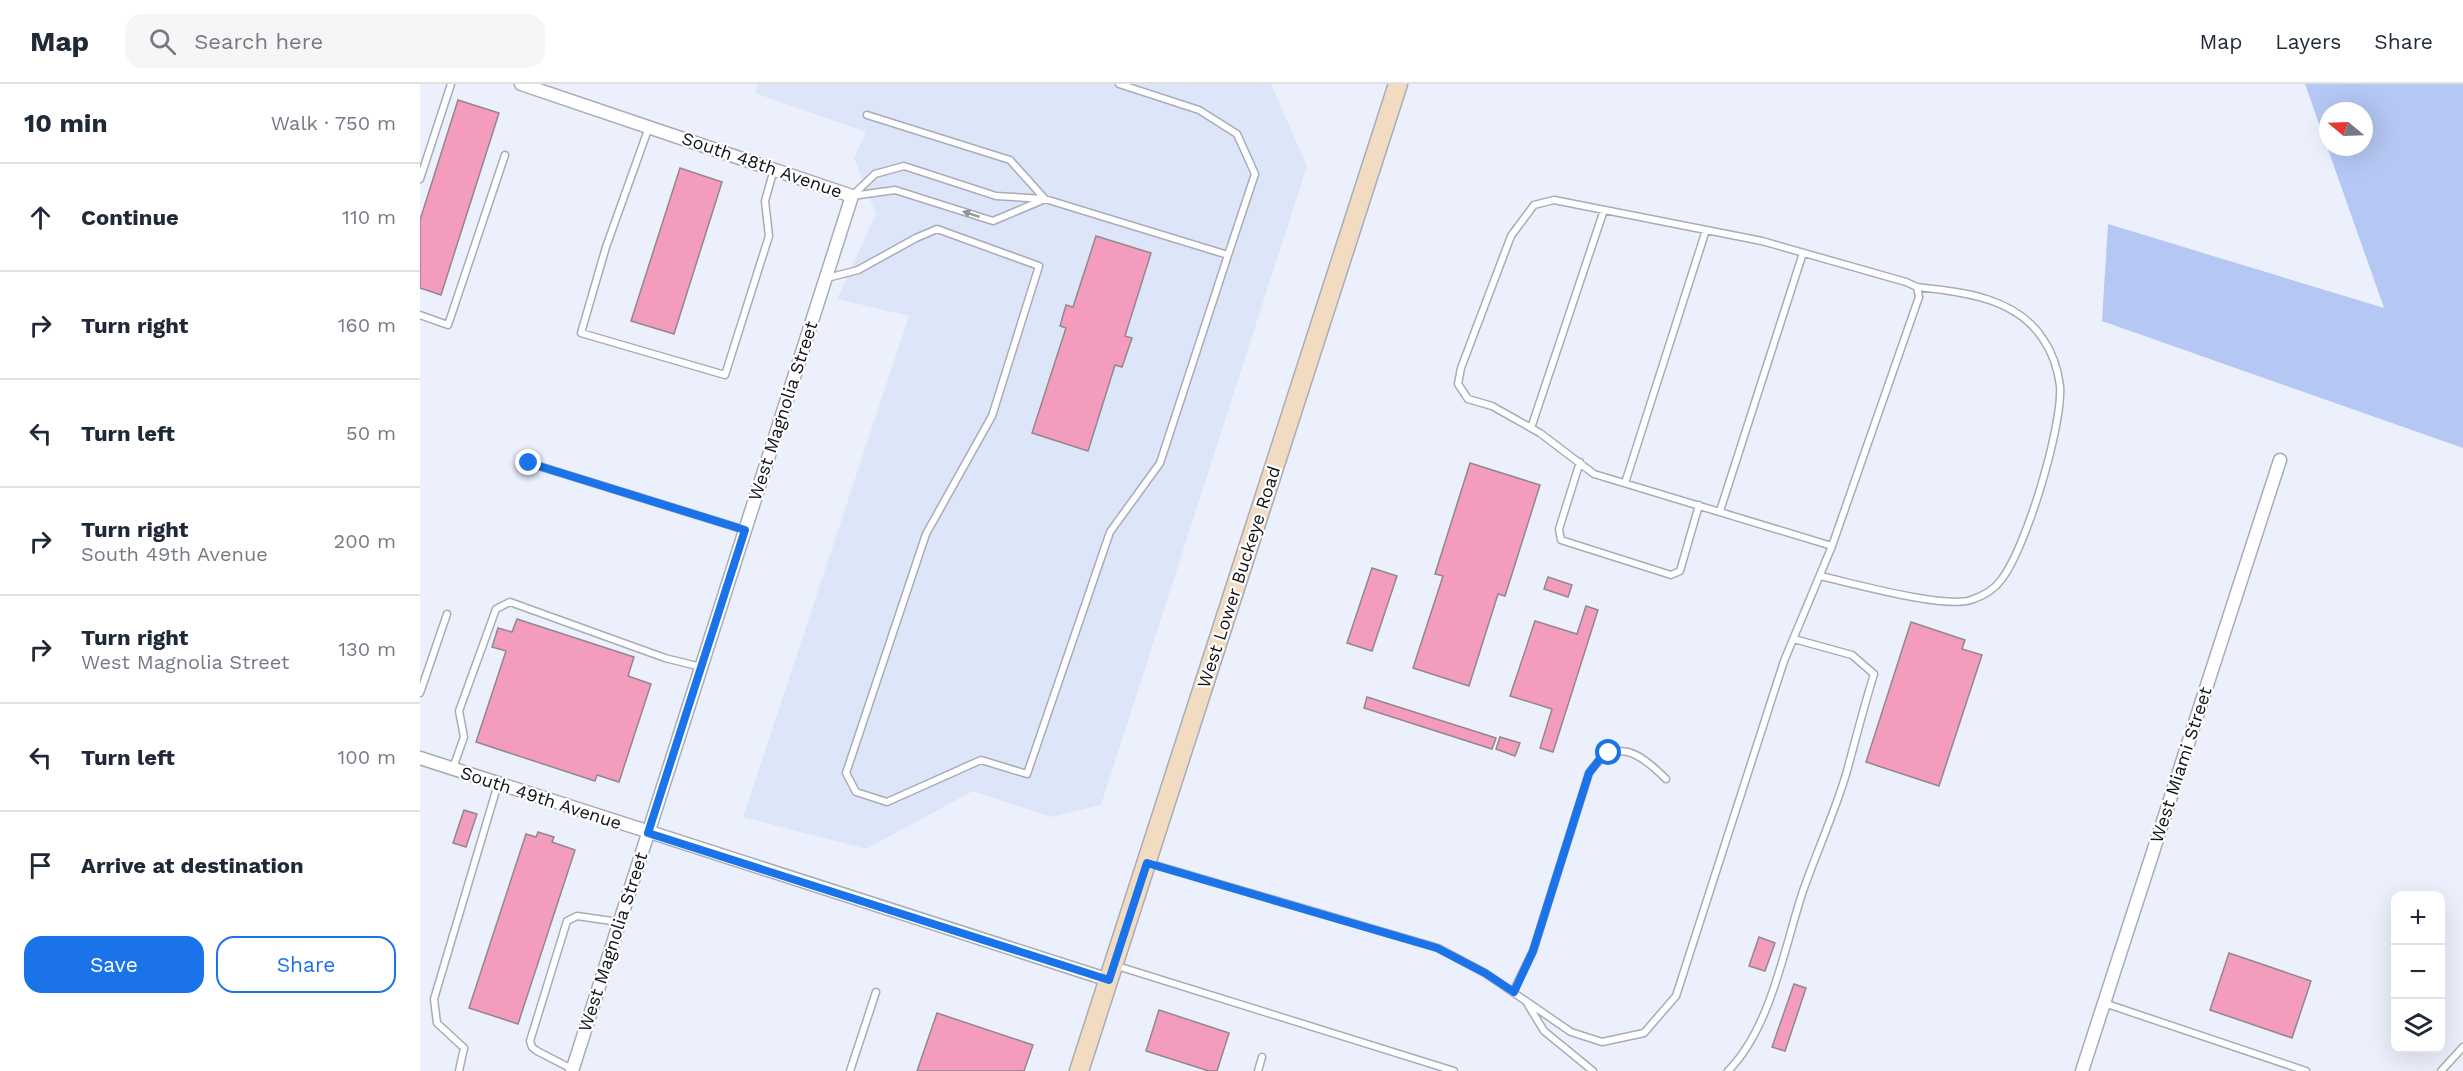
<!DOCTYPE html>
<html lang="en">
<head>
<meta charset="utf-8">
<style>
	:root { --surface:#fff; --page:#f6f6f7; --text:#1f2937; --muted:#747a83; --line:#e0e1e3; --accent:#1a73e8 }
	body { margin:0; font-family:"Work Sans",sans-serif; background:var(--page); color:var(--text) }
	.controls { position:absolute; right:18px; bottom:18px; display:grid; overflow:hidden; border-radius:12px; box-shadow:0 6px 24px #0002 }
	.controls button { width:54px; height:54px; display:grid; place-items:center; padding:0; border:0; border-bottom:2px solid var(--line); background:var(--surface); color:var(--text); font:30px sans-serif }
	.compass { position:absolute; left:1899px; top:18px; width:54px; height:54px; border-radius:50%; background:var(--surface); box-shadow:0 6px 24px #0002; rotate:289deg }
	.stop { position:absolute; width:18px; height:18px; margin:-14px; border:4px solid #1a73e8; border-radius:50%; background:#fff }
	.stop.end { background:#1a73e8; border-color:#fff; box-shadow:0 2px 6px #0008 }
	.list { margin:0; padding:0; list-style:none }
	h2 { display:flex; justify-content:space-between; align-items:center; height:78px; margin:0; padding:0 24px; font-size:26px }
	h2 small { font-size:20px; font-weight:400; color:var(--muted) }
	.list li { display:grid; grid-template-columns:39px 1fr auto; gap:18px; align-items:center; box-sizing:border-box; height:108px; padding:0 24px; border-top:2px solid var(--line) }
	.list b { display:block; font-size:22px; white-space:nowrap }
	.list p { margin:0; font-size:20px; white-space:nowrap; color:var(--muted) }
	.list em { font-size:20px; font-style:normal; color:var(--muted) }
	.actions { display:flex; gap:12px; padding:18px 24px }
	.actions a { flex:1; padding:14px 0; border:2px solid var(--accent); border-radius:18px; text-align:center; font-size:21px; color:var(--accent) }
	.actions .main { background:var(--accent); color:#fff }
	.icon { flex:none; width:33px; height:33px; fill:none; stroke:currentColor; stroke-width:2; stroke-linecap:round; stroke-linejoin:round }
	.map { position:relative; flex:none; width:2043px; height:987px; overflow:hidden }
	header { display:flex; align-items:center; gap:36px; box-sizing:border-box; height:84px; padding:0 30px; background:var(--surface); border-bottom:2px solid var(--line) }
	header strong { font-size:28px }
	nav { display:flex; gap:33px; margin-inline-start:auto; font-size:21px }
	.search { width:420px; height:54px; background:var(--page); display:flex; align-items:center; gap:15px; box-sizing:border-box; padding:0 21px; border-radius:18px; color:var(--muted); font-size:22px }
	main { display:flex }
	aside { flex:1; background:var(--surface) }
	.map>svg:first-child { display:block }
	.built { fill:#dde5f8 }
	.green { fill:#b5c7f3; fill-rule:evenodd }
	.building { fill:#f39cbe; stroke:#94878c; stroke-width:1.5 }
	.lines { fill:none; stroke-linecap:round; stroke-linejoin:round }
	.lane-casing { stroke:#a8acb7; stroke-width:9 }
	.street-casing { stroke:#a8acb7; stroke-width:15 }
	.secondary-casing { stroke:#a8acb7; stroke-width:21 }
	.lane { stroke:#fff; stroke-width:6 }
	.street { stroke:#fff; stroke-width:12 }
	.secondary { stroke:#f2dcc1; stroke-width:18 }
	.oneway { fill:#949597 }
	.route { stroke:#1a73e8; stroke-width:8 }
	.labels { text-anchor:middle; stroke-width:4.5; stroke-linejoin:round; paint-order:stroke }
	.street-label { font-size:18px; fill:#121317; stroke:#fff }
</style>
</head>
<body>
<header>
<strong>Map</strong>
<div class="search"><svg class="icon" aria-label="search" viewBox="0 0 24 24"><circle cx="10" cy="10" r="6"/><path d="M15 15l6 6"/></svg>Search here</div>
<nav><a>Map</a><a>Layers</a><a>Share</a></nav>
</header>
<main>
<aside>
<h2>10 min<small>Walk · 750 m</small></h2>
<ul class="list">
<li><svg class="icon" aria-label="ahead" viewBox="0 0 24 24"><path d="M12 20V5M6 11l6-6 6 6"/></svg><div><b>Continue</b></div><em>110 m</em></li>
<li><svg class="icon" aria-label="right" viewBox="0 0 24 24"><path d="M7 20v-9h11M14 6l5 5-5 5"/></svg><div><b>Turn right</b></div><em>160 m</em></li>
<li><svg class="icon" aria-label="left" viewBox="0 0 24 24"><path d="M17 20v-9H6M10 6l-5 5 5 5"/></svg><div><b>Turn left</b></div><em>50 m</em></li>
<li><svg class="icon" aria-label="right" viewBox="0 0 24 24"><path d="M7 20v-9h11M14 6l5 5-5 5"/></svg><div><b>Turn right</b><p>South 49th Avenue</p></div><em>200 m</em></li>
<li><svg class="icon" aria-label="right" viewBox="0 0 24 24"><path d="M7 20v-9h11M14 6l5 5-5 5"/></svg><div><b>Turn right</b><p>West Magnolia Street</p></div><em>130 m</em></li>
<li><svg class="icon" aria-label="left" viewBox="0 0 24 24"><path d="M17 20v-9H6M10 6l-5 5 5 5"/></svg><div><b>Turn left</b></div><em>100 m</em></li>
<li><svg class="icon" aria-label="arrive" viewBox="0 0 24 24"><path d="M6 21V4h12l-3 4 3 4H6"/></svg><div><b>Arrive at destination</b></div></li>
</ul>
<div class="actions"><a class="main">Save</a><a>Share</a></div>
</aside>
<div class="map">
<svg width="2043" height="987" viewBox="0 0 2043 987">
	<rect width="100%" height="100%" fill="#ebf0fc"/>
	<path class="built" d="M338 0H851L887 82 681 721 631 733 553 707 446 765 323 733 489 232 417 215 456 130 434 74 446 48 335 9Z"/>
	<path class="green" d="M1885 0H2043V364L1682 237 1688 140 1964 224ZM1908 27H1944V63H1908Z"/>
	<path class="building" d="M38 16 79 29 21 211 0 204V136Z
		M260 84 302 98 254 250 211 237Z
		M676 152 731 169 705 252 712 254 702 283 695 281 668 367 612 349 646 244 640 242 646 221 653 223Z
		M1050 379 1120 401 1085 512 1078 510 1049 602 993 584 1023 492 1015 490Z
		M952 484 977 492 952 567 927 559Z
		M1128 493 1152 501 1148 513 1124 505Z
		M1166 522 1178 526 1133 668 1120 664 1132 625 1090 612 1115 537 1157 550Z
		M97 535 214 573 208 592 231 600 199 698 177 691 175 697 56 658 86 567 72 563 78 544 92 548Z
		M1491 538 1545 556 1542 565 1562 571 1519 702 1446 678Z
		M947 613 1076 654 1072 665 944 624Z
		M1080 653 1100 659 1095 672 1076 665Z
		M44 726 57 730 46 763 33 759Z
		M118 748 134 753 132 758 155 766 98 940 49 924 106 750 116 753Z
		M1339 853 1355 859 1345 887 1329 882Z
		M1809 869 1891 897 1872 954 1790 926Z
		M1374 900 1386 904 1365 967 1352 963Z
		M739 926 809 949 797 987H789L726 967Z
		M517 929 613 961 604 987H497Z"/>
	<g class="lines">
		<defs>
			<path id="lane" d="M699 0 779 26 817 50 835 90 808 171
				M229 43 186 163 161 249 305 291 349 152 345 117 354 85
				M0 95 31 0
				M432 112 475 106 573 137 625 115 590 76 447 31
				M407 194 438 186 496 154 517 145 619 182 572 332 506 450 426 689 436 708 467 718 561 676 607 690 690 448 740 379 808 171 625 115 576 112 484 82 455 90 432 112
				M0 231 28 241 85 71
				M1111 344 1184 126
				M1160 378 1139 445 1141 456 1251 491 1260 487 1279 421
				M109 379 325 446
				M1205 399 1286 146
				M1300 427 1383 169
				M1400 492C1432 499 1524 525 1551 516 1563 512 1574 506 1581 496 1606 465 1643 341 1640 302 1638 286 1632 268 1623 255 1596 213 1542 208 1497 203
				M0 609 27 530
				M33 684 44 653 39 627 76 525 90 518 245 574 281 583
				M728 779 1018 864 1065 889 1151 948 1182 958 1224 949 1256 912 1364 577 1412 462 1174 390 1120 349 1072 322 1048 315 1038 300 1041 284 1091 152 1114 121 1134 116 1342 157 1486 198 1497 203 1499 213 1412 462
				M694 881 1034 987
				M1093 908 1113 867 1169 689C1196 651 1220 669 1246 695
				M1107 919 1124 947 1173 987
				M1684 919 1886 987
				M152 985 117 967 112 963 110 957 147 837 157 832 199 838
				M39 987 44 964 17 939 14 915 78 700
				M430 987 456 908
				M838 987 842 973
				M1308 987C1351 944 1364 864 1383 807 1397 767 1415 728 1427 687 1436 654 1444 622 1454 590L1432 571 1374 555
				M2021 987 2043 963"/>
			<path id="street" d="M101 0 432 112 152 987
				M0 674 689 896
				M1662 987 1860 376"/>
			<path id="secondary" d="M659 987 978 0"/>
		</defs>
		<use href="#lane" class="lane-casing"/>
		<use href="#street" class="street-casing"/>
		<use href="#secondary" class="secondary-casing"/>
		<use href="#lane" class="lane"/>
		<use href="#street" class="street"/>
		<use href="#secondary" class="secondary"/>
	</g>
	<defs><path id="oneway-solid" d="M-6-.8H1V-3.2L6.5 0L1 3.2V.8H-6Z" transform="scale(1.5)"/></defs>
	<use class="oneway" href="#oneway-solid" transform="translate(551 130) rotate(-162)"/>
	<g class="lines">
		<path class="route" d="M109 379 325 446 228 749 689 896 727 779 1017 864 1065 889 1094 908 1113 867 1169 689 1179 676 1189 669"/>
	</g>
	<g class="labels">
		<g class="street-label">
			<text transform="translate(342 81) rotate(19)" y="6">South 48th Avenue</text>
			<text transform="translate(363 327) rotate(-72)" y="6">West Magnolia Street</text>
			<text transform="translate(819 493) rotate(-72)" y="6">West Lower Buckeye Road</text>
			<text transform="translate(1761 681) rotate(-72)" y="6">West Miami Street</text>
			<text transform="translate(121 714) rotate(18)" y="6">South 49th Avenue</text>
			<text transform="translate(193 858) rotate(-72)" y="6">West Magnolia Street</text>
		</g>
	</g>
</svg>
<div class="controls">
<button>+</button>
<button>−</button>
<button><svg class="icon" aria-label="layers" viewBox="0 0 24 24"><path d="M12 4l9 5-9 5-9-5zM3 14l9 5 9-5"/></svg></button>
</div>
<svg class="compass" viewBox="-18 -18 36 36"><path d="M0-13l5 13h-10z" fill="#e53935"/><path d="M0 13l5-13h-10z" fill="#747a83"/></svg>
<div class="stop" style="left:1189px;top:669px"></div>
<div class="stop end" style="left:109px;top:379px"></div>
</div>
</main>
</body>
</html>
